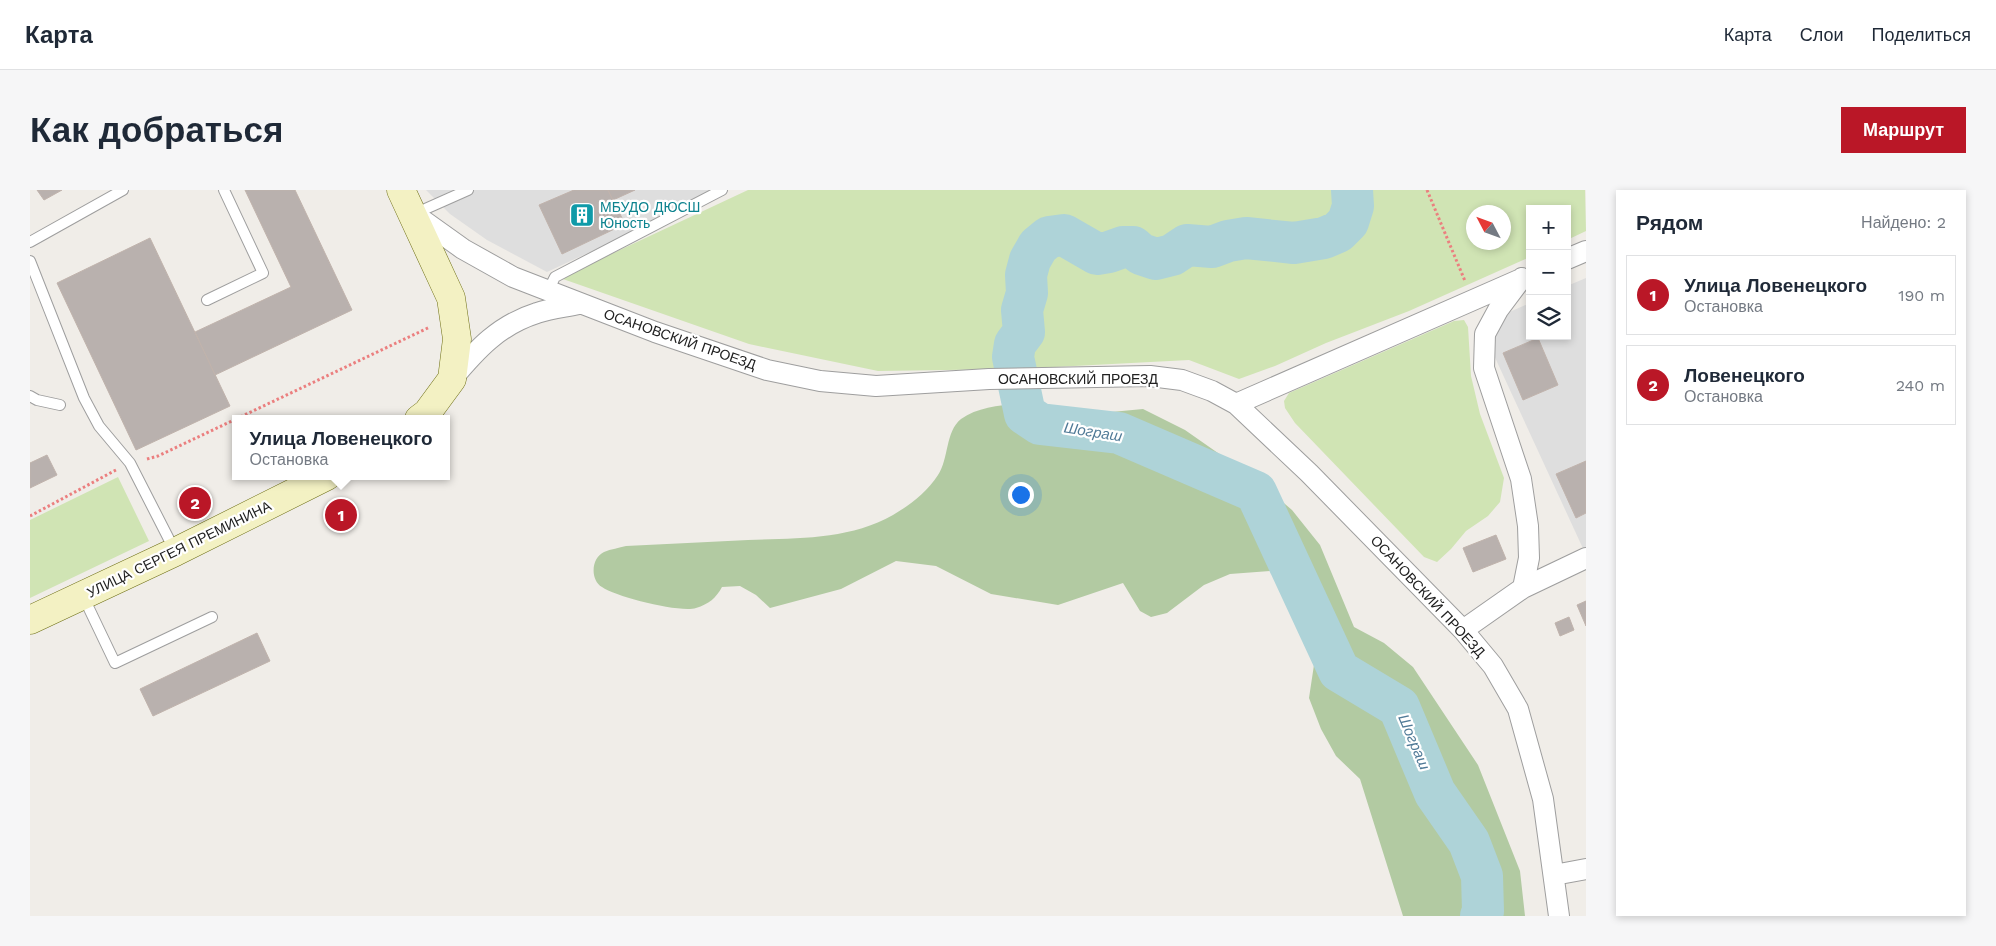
<!DOCTYPE html>
<html lang="ru">
<head>
<meta charset="utf-8">
<style>
	:root { --surface:#fff; --page:#f6f6f7; --text:#1f2937; --muted:#747a83; --line:#e0e1e3; --accent:#ba1727 }
	body { margin:0; font-family:"Work Sans",sans-serif; background:var(--page); color:var(--text) }
	.controls { position:absolute; right:15px; top:15px; display:grid; overflow:hidden; border-radius:0px; box-shadow:0 2px 8px #0003 }
	.controls button { width:45px; height:45px; display:grid; place-items:center; padding:0; border:0; border-bottom:1px solid var(--line); background:var(--surface); color:var(--text); font:25px sans-serif }
	.compass { position:absolute; left:1436px; top:15px; width:45px; height:45px; border-radius:50%; background:var(--surface); box-shadow:0 2px 8px #0003; rotate:311deg }
	.you { position:absolute; left:990px; top:304px; width:18px; height:18px; margin:-12px; border:4px solid #fff; border-radius:50%; background:#1a73e8; box-shadow:0 0 0 8px #1a73e833 }
	.badge { display:grid; place-items:center; width:32px; height:32px; border-radius:50%; background:var(--accent); color:#fff; font-size:16px; font-weight:700 }
	.pin { position:absolute; translate:-50% -50%; border:2px solid #fff; box-shadow:0 1px 5px #0006 }
	.popup { position:absolute; left:202px; top:225px; width:218px; height:65px; box-sizing:border-box; display:grid; place-content:center; border-radius:0px; background:var(--surface); filter:drop-shadow(0 1px 4px #0005); font-size:16px; white-space:nowrap; color:var(--muted) }
	.popup b { font-size:19px; color:var(--text) }
	.popup::after { content:''; position:absolute; left:50%; top:100%; margin-left:-10px; border:10px solid transparent; border-top-color:var(--surface) }
	.list { margin:0; padding:0; list-style:none }
	h2 { display:flex; justify-content:space-between; align-items:center; height:65px; margin:0; padding:0 20px; font-size:21px }
	h2 small { font-size:16px; font-weight:400; color:var(--muted) }
	.list li { display:grid; grid-template-columns:32px 1fr auto; gap:15px; align-items:center; box-sizing:border-box; height:80px; margin:0 10px 10px; padding:0 10px; border:1px solid var(--line); border-radius:0px }
	.list b { display:block; font-size:19px; white-space:nowrap }
	.list p { margin:0; font-size:16px; white-space:nowrap; color:var(--muted) }
	.list em { font-size:16px; font-style:normal; color:var(--muted) }
	.icon { flex:none; width:28px; height:28px; fill:none; stroke:currentColor; stroke-width:2; stroke-linecap:round; stroke-linejoin:round }
	.map { position:relative; flex:none; width:1556px; height:726px; overflow:hidden; border-radius:0px }
	header { display:flex; align-items:center; gap:30px; box-sizing:border-box; height:70px; padding:0 25px; background:var(--surface); border-bottom:1px solid var(--line) }
	header strong { font-size:24px }
	nav { display:flex; gap:28px; margin-inline-start:auto; font-size:18px }
	.intro { display:flex; align-items:center; justify-content:space-between; box-sizing:border-box; height:120px; padding:0 30px }
	h1 { margin:0; font-size:35px }
	.button { padding:12px 22px; border-radius:0px; background:var(--accent); color:#fff; font-size:18px; font-weight:700 }
	main { display:flex; gap:30px; padding:0 30px }
	aside { flex:1; background:var(--surface); border-radius:0px; box-shadow:0 2px 8px #0003 }
	.map>svg:first-child { display:block }
	.residential { fill:#dedede }
	.grass { fill:#d0e4b4; fill-rule:evenodd }
	.forest { fill:#b2caa2 }
	.lines { fill:none; stroke-linecap:round; stroke-linejoin:round }
	.river { stroke:#aed3d8; stroke-width:42 }
	.building { fill:#b9b1ae; stroke:#c0b3ac }
	.lane-casing { stroke:#9e9e9e; stroke-width:12 }
	.street-casing { stroke:#9e9e9e; stroke-width:22 }
	.secondary-casing { stroke:#6c6d12; stroke-width:29 }
	.path { stroke:#eb7f7f; stroke-width:3; stroke-dasharray:2.5 2.5; stroke-linecap:butt }
	.lane { stroke:#fff; stroke-width:10 }
	.street { stroke:#fff; stroke-width:20 }
	.secondary { stroke:#f3f1c3; stroke-width:28 }
	.labels { text-anchor:middle; stroke-width:4.5; stroke-linejoin:round; paint-order:stroke }
	.culture-label { font-size:14px; fill:#0d838f; stroke:#fff; text-anchor:start }
	.street-label { font-size:14px; fill:#212121; stroke:#fff }
	.water-label { font-size:15px; font-style:italic; fill:#507a97; stroke:#fff }
</style>
</head>
<body>
<header>
<strong>Карта</strong>
<nav><a>Карта</a><a>Слои</a><a>Поделиться</a></nav>
</header>
<div class="intro"><h1>Как добраться</h1><a class="button">Маршрут</a></div>
<main>
<div class="map">
<svg width="1556" height="726" viewBox="0 0 1556 726">
	<rect width="100%" height="100%" fill="#f0ede8"/>
	<path class="residential" d="M396 0H693L517 82 457 50 420 24Z
		M1556 88V365L1450 135 1500 113V146H1537V96Z"/>
	<path class="grass" d="M718 0H1555L1556 41 1537 50V19H1500V67L1379 121 1296 153 1245 176 1209 189 1159 170 984 179 848 181 719 154 530 88ZM1444 22H1474V52H1444Z
		M1434 130 1438 137 1441 186 1450 224 1474 288 1470 312 1458 326 1436 341 1421 359 1407 372 1394 367 1265 233 1255 218 1254 211 1259 203 1424 131Z
		M88 287 119 351 0 408V330Z"/>
	<path class="forest" d="M997 213 1024 223 1050 225 1113 219 1155 240 1228 291 1262 320 1290 355 1324 437 1354 453 1383 477 1448 575 1490 681 1495 726H1373L1330 589 1306 566 1291 539 1279 508 1287 455 1263 404 1240 381 1200 384 1174 395 1137 423 1121 427 1110 421 1093 393 1028 415 961 404 906 376 866 371 811 399 740 418 726 405 710 396 692 397C686 408 679 414 666 418 650 423 586 407 572 397 560 390 561 368 574 362 581 359 589 358 596 356 637 354 678 352 718 350 768 348 819 350 863 325 880 315 897 302 908 285 919 269 915 242 931 229 949 216 975 215 997 213Z"/>
	<g class="lines">
		<path class="river" d="M1322 0 1323 16 1318 32 1308 42 1294 48 1264 53 1216 48 1198 51 1182 57 1157 55 1142 65 1126 69 1111 64 1103 57H1093L1079 62 1067 64 1034 45 1019 47 1008 56 1000 70 996 85 997 103 992 120 994 142 985 154 983 167 995 224 1010 234 1089 243 1226 302 1309 481 1369 517 1405 603 1439 652 1452 686 1453 721 1451 726"/>
	</g>
	<path class="building" d="M7 0H32L14 10Z
		M215 0H265L322 120 185 185 165 142 261 97Z
		M544 0H578L595 34 532 64 509 15Z
		M578 0H605L583 10Z
		M120 48 200 216 106 260 27 93Z
		M1508 148 1528 195 1493 210 1473 163Z
		M17 265 27 285 0 298V273Z
		M1556 271V323L1546 328 1526 284Z
		M1466 345 1476 369 1443 382 1433 358Z
		M1556 411V436L1547 415Z
		M1539 427 1544 440 1530 446 1525 433Z
		M227 443 240 471 123 526 110 499Z"/>
	<g class="lines">
		<defs>
			<path id="lane" d="M384 24 438 0
				M0 52 93 0
				M0 71 54 208 69 236 100 273 145 361
				M518 101 525 87 692 0
				M177 110 233 83 194 0
				M0 206 7 210 30 215
				M53 406 85 473 182 427"/>
			<path id="street" d="M384 24 433 59 483 87 625 142 737 180 790 191 846 196 959 189 1120 186 1152 190 1182 201 1206 214 1279 283 1433 440 1463 476 1488 519 1513 609 1529 726
				M1537 69 1556 61
				M1492 88 1468 120 1455 144 1454 178 1491 289 1498 336 1499 368 1493 398
				M422 189C447 159 469 135 507 123 520 118 535 117 549 114
				M1206 214 1491 89
				M1433 440 1493 398 1556 368
				M1524 685 1556 679"/>
			<path id="secondary" d="M371 0 421 108 427 149 422 189 397 223 389 229
				M0 430 145 362 297 286"/>
		</defs>
		<use href="#lane" class="lane-casing"/>
		<use href="#street" class="street-casing"/>
		<use href="#secondary" class="secondary-casing"/>
		<path class="path" d="M1397 0 1435 91
			M206 229 400 137
			M117 269 128 266 206 229
			M0 326 86 280"/>
		<use href="#lane" class="lane"/>
		<use href="#street" class="street"/>
		<use href="#secondary" class="secondary"/>
	</g>
	<defs>
		<symbol id="building-square" viewBox="-11 -11 22 22"><rect x="-9" y="-9" width="18" height="18" rx="4" fill="#0f9aa8" stroke="#fff"/><path d="M-4-6H4V6H1V3H-1V6H-4ZM-2.5-4.3h1.7v1.8h-1.7ZM.8-4.3h1.7v1.8H.8ZM-2.5-1h1.7V.8h-1.7ZM.8-1h1.7V.8H.8Z" fill="#fff"/></symbol>
	</defs>
	<g fill-rule="evenodd">
		<use href="#building-square" x="538" y="11" width="28" height="28"/>
	</g>
	<g class="labels">
		<g class="culture-label">
			<text x="570" y="22">МБУДО ДЮСШ<tspan x="570" dy="16">Юность</tspan></text>
		</g>
		<g class="street-label">
			<text transform="translate(650 149) rotate(19)" y="5">ОСАНОВСКИЙ ПРОЕЗД</text>
			<text x="1048" y="194">ОСАНОВСКИЙ ПРОЕЗД</text>
			<text transform="translate(149 359) rotate(-26)" y="5">УЛИЦА СЕРГЕЯ ПРЕМИНИНА</text>
			<text transform="translate(1398 406) rotate(47)" y="5">ОСАНОВСКИЙ ПРОЕЗД</text>
		</g>
		<g class="water-label">
			<text transform="translate(1063 242) rotate(9)" y="5">Шограш</text>
			<text transform="translate(1384 552) rotate(67)" y="5">Шограш</text>
		</g>
	</g>
</svg>
<div class="controls">
<button>+</button>
<button>−</button>
<button><svg class="icon" aria-label="layers" viewBox="0 0 24 24"><path d="M12 4l9 5-9 5-9-5zM3 14l9 5 9-5"/></svg></button>
</div>
<svg class="compass" viewBox="-18 -18 36 36"><path d="M0-13l5 13h-10z" fill="#e53935"/><path d="M0 13l5-13h-10z" fill="#747a83"/></svg>
<div class="you"></div>
<div class="pin badge" style="left:311px;top:325px">1</div>
<div class="popup"><b>Улица Ловенецкого</b>Остановка</div>
<div class="pin badge" style="left:165px;top:313px">2</div>
</div>
<aside>
<h2>Рядом<small>Найдено: 2</small></h2>
<ul class="list">
<li><span class="badge">1</span><div><b>Улица Ловенецкого</b><p>Остановка</p></div><em>190 m</em></li>
<li><span class="badge">2</span><div><b>Ловенецкого</b><p>Остановка</p></div><em>240 m</em></li>
</ul>
</aside>
</main>
</body>
</html>
